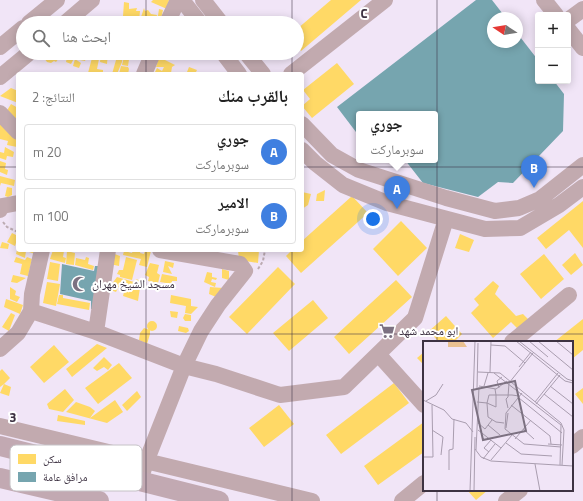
<!DOCTYPE html>
<html lang="ar">
<head>
<meta charset="utf-8">
<style>
	:root { --surface:#fff; --page:#f6f6f6; --text:#222; --muted:#767676; --line:#e0e0e0; --accent:#d93025 }
	body { margin:0; font-family:"Titillium Web","Noto Naskh Arabic",sans-serif; background:var(--page); color:var(--text); direction:rtl }
	.controls { position:absolute; right:12px; top:12px; display:grid; overflow:hidden; border-radius:4px; box-shadow:0 2px 10px #0003 }
	.controls button { width:36px; height:36px; display:grid; place-items:center; padding:0; border:0; border-bottom:1px solid var(--line); background:var(--surface); color:var(--text); font:20px sans-serif }
	.compass { position:absolute; left:487px; top:12px; width:36px; height:36px; border-radius:50%; background:var(--surface); box-shadow:0 2px 10px #0003; rotate:282deg }
	.you { position:absolute; left:373px; top:219px; width:14px; height:14px; margin:-10px; border:3px solid #fff; border-radius:50%; background:#1a73e8; box-shadow:0 0 0 6px #1a73e833 }
	.badge { display:grid; place-items:center; width:26px; height:26px; border-radius:50%; background:var(--accent); color:#fff; font-size:13px; font-weight:700 }
	.pin { position:absolute; translate:-50% -33px; filter:drop-shadow(0 1px 2px #0008) }
	.pin::after { content:''; position:absolute; top:21px; width:14px; height:12px; background:inherit; clip-path:polygon(0 0,100% 0,50% 100%) }
	.popup { position:absolute; left:356px; top:111px; width:82px; height:52px; box-sizing:border-box; display:grid; place-content:center; border-radius:4px; background:var(--surface); filter:drop-shadow(0 1px 3px #0005); font-size:13px; white-space:nowrap; color:var(--muted) }
	.popup b { font-size:15px; color:var(--text) }
	.popup::after { content:''; position:absolute; left:50%; top:100%; margin-left:-8px; border:8px solid transparent; border-top-color:var(--surface) }
	.list { margin:0; padding:0; list-style:none }
	h2 { display:flex; justify-content:space-between; align-items:center; height:52px; margin:0; padding:0 16px; font-size:17px }
	h2 small { font-size:13px; font-weight:400; color:var(--muted) }
	.list li { display:grid; grid-template-columns:26px 1fr auto; gap:12px; align-items:center; box-sizing:border-box; height:56px; margin:0 8px 8px; padding:0 8px; border:1px solid var(--line); border-radius:4px }
	.list b { display:block; font-size:15px; white-space:nowrap }
	.list p { margin:0; font-size:13px; white-space:nowrap; color:var(--muted) }
	.list em { font-size:13px; font-style:normal; color:var(--muted) }
	.icon { flex:none; width:22px; height:22px; fill:none; stroke:currentColor; stroke-width:2; stroke-linecap:round; stroke-linejoin:round }
	.map { position:relative; flex:none; width:583px; height:501px; overflow:hidden; direction:ltr }
	.search { position:absolute; background:var(--surface); box-shadow:0 2px 10px #0003; left:16px; top:16px; width:288px; height:44px; display:flex; align-items:center; gap:10px; box-sizing:border-box; padding:0 14px; border-radius:22px; color:var(--muted); font-size:15px }
	.panel { position:absolute; background:var(--surface); box-shadow:0 2px 10px #0003; left:16px; top:72px; width:288px; height:180px; border-radius:4px; direction:rtl }
	.map>svg:first-child { display:block }
	.homes { fill:#ffd966 }
	.public { fill:#76a5af }
	.lines { fill:none; stroke-linecap:round; stroke-linejoin:round }
	.path { stroke:#bcabb2; stroke-width:2; stroke-dasharray:3 2; stroke-linecap:butt }
	.minor { stroke:#c2aaaf; stroke-width:16 }
	.major { stroke:#c2a9b2; stroke-width:20 }
	.grid { fill:none; stroke:#3d3242; stroke-width:1; stroke-opacity:0.55 }
	.labels { text-anchor:middle; stroke-width:4; stroke-linejoin:round; paint-order:stroke }
	.poi-label { font-size:12px; fill:#3d3242; stroke:#fff; text-anchor:start }
	.inset-road { fill:none; stroke:#a99daf; stroke-width:1 }
	.view { fill:#7c7181; fill-opacity:0.15; stroke:#7c7181; stroke-width:2 }
	.inset-edge { fill:none; stroke:#3d3242; stroke-width:2 }
	.key { fill:#fff; stroke:#c5c2c6; stroke-width:1 }
	.key-label { font-size:11px; fill:#3d3242 }
	.grid-label { font-size:13px; text-anchor:middle; font-weight:bold; fill:#3d3242; stroke:#fff; stroke-width:4; stroke-linejoin:round; paint-order:stroke }
</style>
</head>
<body>
<div class="map">
<svg width="583" height="501" viewBox="0 0 583 501">
	<rect width="100%" height="100%" fill="#f1e5f7"/>
	<path class="homes" d="M153 0H169L167 9 151 2Z
		M331 0H361L301 51 297 46V29Z
		M124 2 129 3V9L137 8 136 11H140L139 21 141 23H136V19L123 16Z
		M144 8 145 11 148 10 151 14 157 15 155 22 147 23 140 20Z
		M159 9 163 10 160 23 157 22Z
		M49 53H63L56 62 54 61 51 63 47 62 44 58Z
		M68 53H77L71 64 66 62Z
		M82 53H88L85 61 80 60Z
		M96 53 100 54 97 69 103 70V74L88 73 93 54Z
		M101 53H108L107 64 100 62Z
		M118 53 123 55 122 62 117 74H112Z
		M125 53H130L128 66 122 65Z
		M159 57 175 65 172 67 171 73 173 74H154L157 68 162 71 164 67H156Z
		M75 59 81 63 79 68 73 66Z
		M337 63 354 84 312 118 302 106 310 99 303 90Z
		M121 66 128 67 129 69 128 74H119Z
		M189 67 197 70 195 74 187 72Z
		M11 88 18 91V103L0 96Z
		M11 104 18 108V128L6 112Z
		M0 121 18 137 17 147 7 145 8 141 0 139Z
		M5 147 14 152 13 157 7 156 6 160 0 158V152L4 153Z
		M0 161 6 163 5 169 8 170 7 175 0 172Z
		M0 176 15 180 14 186 1 183 0 186Z
		M7 187 12 188V195L8 197 5 196Z
		M325 190 324 201H316L317 194Z
		M302 192 311 194 308 205 302 209Z
		M352 196 368 213 301 273 286 256 292 250H302V241Z
		M583 201V248L569 230 546 249 537 238Z
		M401 221 427 248 398 276 373 249Z
		M12 233 18 236V244L16 243 15 246 7 242Z
		M460 234 474 240 469 252 455 248Z
		M2 242 9 244 8 249 0 248Z
		M17 250H36L35 254 26 251 25 258 16 254Z
		M53 250 64 251 63 257 66 258 65 263 50 259Z
		M133 250H141L140 253 144 254 145 250 151 251 147 267 139 265 141 259 123 255 124 251 132 253Z
		M238 250H259L258 263 239 260Z
		M67 251 75 253 74 265 66 264Z
		M112 253 120 256 119 266 110 264Z
		M575 253 583 265 571 275 562 265Z
		M544 254 564 279 541 299 520 274Z
		M16 257 25 260 27 257 32 259 28 276 20 274 22 264 14 262Z
		M86 257 89 258 88 264 94 266 93 270 75 265 76 258 85 260Z
		M126 257 137 260 132 280 120 277V275L117 274 119 270H123Z
		M165 261 174 263 173 268 168 266 172 274 163 272Z
		M50 262 60 264 58 281 47 279Z
		M150 263 159 265 157 273 160 275 158 283 148 281 149 277 145 275Z
		M278 267 295 284 247 334 229 317Z
		M222 269 229 271V280L222 278Z
		M207 272 212 273V277L217 278 216 280 212 279 211 282 216 283 215 287 204 282Z
		M162 274 177 277V281H172V284L160 282Z
		M13 275 26 278 17 283 11 282Z
		M117 277 134 282 136 279 141 281 138 301 123 296 125 288 119 286 116 292 108 289Z
		M396 280 412 297 349 354 334 337Z
		M493 281 499 286 495 294 516 316 523 314 529 320 518 329 511 322 493 338 471 313 479 305 474 299Z
		M47 282 60 284 56 306 43 303Z
		M10 287 16 291 15 295 20 297 17 302 10 299Z
		M210 287 223 288 216 297 209 294Z
		M59 295H63V298L90 303 89 310 57 304Z
		M171 295 191 299V306L198 307 191 314 185 313 186 306 170 303Z
		M6 299 23 305 20 314 4 307Z
		M313 300 328 318 289 351 273 333Z
		M170 311 178 312 177 318 171 317Z
		M11 313 15 315 9 331 2 327Z
		M185 314 191 315V321H185L183 318Z
		M446 316 462 334 454 342H435L437 340 429 331Z
		M583 319V350L572 359V342H554Z
		M147 326a5 5 0 1 1 10 0a5 5 0 1 1-10 0Z
		M179 326 188 328 189 331 186 333 178 331Z
		M144 328 150 330V334L147 344 139 340 140 333Z
		M97 344 107 348 72 377 66 369Z
		M54 345 69 362 44 383 30 367Z
		M424 352V365L417 358Z
		M104 357 112 365 108 370 104 367 97 371 93 368Z
		M119 363 132 378 98 404 85 388Z
		M2 369 10 378 4 384 11 387 9 396 0 393 4 384 0 387V371Z
		M394 383 409 403 341 454 326 435Z
		M583 388V404L575 394Z
		M65 389 74 400 63 412 49 409 47 404Z
		M137 391 141 397 127 411 122 405Z
		M115 400 123 412 107 423 66 412 76 402 90 407 95 411 90 418Z
		M279 405 294 424 264 447 249 428Z
		M58 415 85 421V425L57 421Z
		M424 422V452L378 485 364 466Z
		M467 490H488L476 500Z"/>
	<path class="public" d="M476 0H492L506 18H493V42H517V33L538 60V81H554L564 94 563 131 513 183 498 182 478 197 423 183 405 160H435V114H359V136L337 107Z
		M62 264 94 271 95 266H101L97 309H91V301L60 294Z"/>
	<g class="lines">
		<path class="path" d="M3 222 7 227 18 232
			M258 269 263 261 265 250"/>
		<path class="minor" d="M182 0 200 23
			M203 0 221 23
			M544 0 556 15
			M568 20 583 9
			M29 23 57 0
			M65 23 92 0
			M167 23 178 0
			M568 29 583 48
			M0 47 23 28
			M223 53 239 74
			M246 53 263 74
			M144 74 153 53
			M291 74 385 0
			M0 77 29 53
			M0 113 18 132
			M302 124 332 155 359 170 446 198 495 211 519 208 540 199 583 165
			M302 150 315 163 343 185 387 203 485 229 520 228 559 205 583 187
			M0 210 2 206 18 203
			M108 250 96 332 184 366 201 331 218 305 245 271 240 264 160 250
			M31 311 96 332
			M512 342 569 295
			M0 349 18 333 31 311 32 294 42 250
			M378 354 424 405
			M0 426 312 501
			M572 446 583 437
			M140 481 146 462 184 366 216 374 280 395 344 387 415 318 446 219
			M402 501 424 483
			M506 501 520 490"/>
		<path class="major" d="M0 446 219 501
			M0 478 99 501"/>
	</g>
	<path class="grid" d="M146 0V23M292 0V23M437 0V342M146 53V74M292 53V74M0 167H18M302 167H583M146 250V501M292 250V501M0 334H583M437 490V501"/>
	<defs>
		<symbol id="mosque-bare" viewBox="-9 -9 18 18"><path d="M3.5-4.9A6 6 0 1 0 3.5 4.9A5 5 0 1 1 3.5-4.9Z" fill="#7c7181" stroke="#fff" stroke-width="2.5" paint-order="stroke"/></symbol>
		<symbol id="supermarket-bare" viewBox="-9 -9 18 18"><path d="M-6-5.5h2.5l.6 2H6L4.5 2H-2.5L-4.4-4H-6ZM-1.5 3.2a1.3 1.3 0 1 0 .1 0ZM3 3.2a1.3 1.3 0 1 0 .1 0Z" fill="#7c7181" stroke="#fff" stroke-width="2.5" paint-order="stroke"/></symbol>
	</defs>
	<g fill-rule="evenodd">
		<use href="#mosque-bare" x="69" y="273" width="22" height="22"/>
		<use href="#supermarket-bare" x="376" y="320" width="22" height="22"/>
	</g>
	<g class="labels">
		<g class="poi-label">
			<text x="92" y="288">مسجد الشيخ مهران</text>
			<text x="399" y="335">ابو محمد شهد</text>
		</g>
	</g>
	<g transform="translate(423 341)">
		<rect width="150" height="150" fill="#f1e5f7"/>
		<path d="M25 0H40L44 6H25Z" fill="#eac191"/>
		<path class="inset-road" d="M93 0 142 40 150 42M96 0 144 38 150 40M106 0 125 16M115 0 150 29M133 0 150 14M68 4 82 5 102 22M96 26 108 11M55 31 77 32 138 82 141 89 139 124M67 31 68 0M71 32 138 84 137 124M56 45 73 48 84 40M61 45 65 32M127 45 150 63M54 47 55 2M76 47 74 40 79 36M72 48 73 54V66L64 62 66 54H89L96 55M99 52 83 72 82 88 101 103 138 106M121 53 150 76M96 57 139 92M0 59 21 69 29 78 43 82 50 91M3 60 13 54 20 43M54 61 64 62 65 76 73 81 81 82M112 61 135 32M113 63 137 34M88 64 127 95 128 103M85 67 83 58 85 56 86 42 110 12M55 82 62 88 69 79M65 84 77 94M83 87 85 72M100 88 111 98M9 89 20 96 18 114M55 89 78 107M92 98 108 79M83 102 98 113 129 115M125 103 139 104M52 108 58 116 68 120 150 125M53 109 56 46M66 111 61 107 68 99M0 116H10L9 64M60 118 72 103M68 119 89 94M112 123 117 150M26 129V109L30 108 31 78M47 150 52 0M51 150 52 96"/>
		<path class="view" d="M92 40 103 90 60 99 49 49Z"/>
		<rect width="150" height="150" class="inset-edge"/>
	</g>
	<rect x="10" y="445" width="132" height="46" rx="6" class="key"/>
	<rect x="18" y="454" width="18" height="10" fill="#ffd966"/>
	<rect x="18" y="472" width="18" height="10" fill="#76a5af"/>
	<g class="key-label">
		<text x="43" y="463">سكن</text>
		<text x="43" y="481">مرافق عامة</text>
	</g>
	<g class="grid-label">
		<text x="364" y="18">C</text>
		<text x="13" y="422">3</text>
	</g>
</svg>
<div class="controls">
<button>+</button>
<button>−</button>
</div>
<svg class="compass" viewBox="-18 -18 36 36"><path d="M0-13l5 13h-10z" fill="#e53935"/><path d="M0 13l5-13h-10z" fill="#767676"/></svg>
<div class="you"></div>
<div class="pin badge" style="left:397px;top:209px;background:#3f7fe0">A</div>
<div class="popup"><b>جوري</b>سوبرماركت</div>
<div class="pin badge" style="left:534px;top:188px;background:#3f7fe0">B</div>
<div class="search"><svg class="icon" aria-label="search" viewBox="0 0 24 24"><circle cx="10" cy="10" r="6"/><path d="M15 15l6 6"/></svg>ابحث هنا</div>
<section class="panel">
<h2>بالقرب منك<small>النتائج: 2</small></h2>
<ul class="list">
<li><span class="badge" style="background:#3f7fe0">A</span><div><b>جوري</b><p>سوبرماركت</p></div><em>20 m</em></li>
<li><span class="badge" style="background:#3f7fe0">B</span><div><b>الامير</b><p>سوبرماركت</p></div><em>100 m</em></li>
</ul>
</section>
</div>
</body>
</html>
